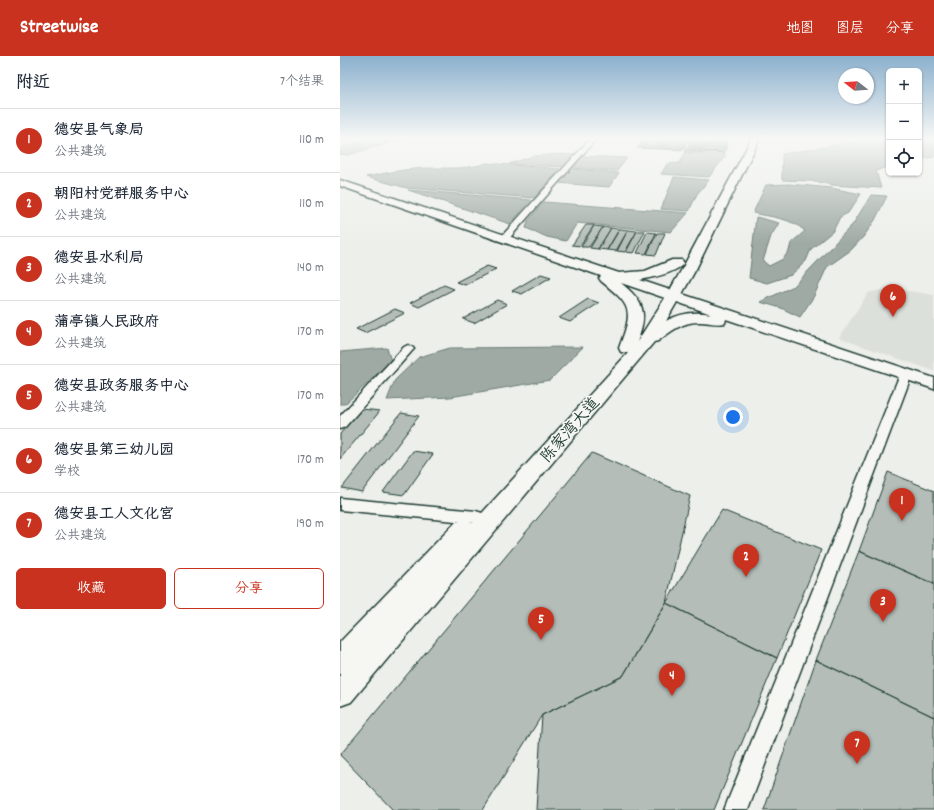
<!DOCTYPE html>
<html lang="zh">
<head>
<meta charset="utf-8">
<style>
	:root { --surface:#fff; --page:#f6f6f7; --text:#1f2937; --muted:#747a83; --line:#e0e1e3; --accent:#c8321e }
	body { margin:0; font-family:Dekko,"LXGW WenKai TC",sans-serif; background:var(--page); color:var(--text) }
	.controls { position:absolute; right:12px; top:12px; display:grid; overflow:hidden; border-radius:6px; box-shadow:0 1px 3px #0004 }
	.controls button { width:36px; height:36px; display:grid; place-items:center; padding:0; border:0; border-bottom:1px solid var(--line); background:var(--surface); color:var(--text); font:20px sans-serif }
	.compass { position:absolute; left:498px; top:12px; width:36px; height:36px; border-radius:50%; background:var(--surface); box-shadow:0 1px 3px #0004; rotate:287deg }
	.you { position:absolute; left:393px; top:361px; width:14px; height:14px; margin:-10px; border:3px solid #fff; border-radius:50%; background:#1a73e8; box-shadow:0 0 0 6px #1a73e833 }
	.badge { display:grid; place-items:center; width:26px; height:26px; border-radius:50%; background:var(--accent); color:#fff; font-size:13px; font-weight:700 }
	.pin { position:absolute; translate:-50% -33px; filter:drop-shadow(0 1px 2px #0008) }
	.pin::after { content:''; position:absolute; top:21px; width:14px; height:12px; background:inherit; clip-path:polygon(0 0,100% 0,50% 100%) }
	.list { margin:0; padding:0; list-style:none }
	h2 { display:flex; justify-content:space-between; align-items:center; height:52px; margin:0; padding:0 16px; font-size:17px }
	h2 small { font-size:13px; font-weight:400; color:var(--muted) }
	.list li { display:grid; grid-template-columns:26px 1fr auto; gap:12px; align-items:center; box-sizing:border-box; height:64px; padding:0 16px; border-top:1px solid var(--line) }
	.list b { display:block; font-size:15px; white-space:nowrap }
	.list p { margin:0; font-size:13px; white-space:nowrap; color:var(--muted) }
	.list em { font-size:13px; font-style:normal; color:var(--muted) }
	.actions { display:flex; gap:8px; padding:12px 16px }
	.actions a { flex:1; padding:9px 0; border:1px solid var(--accent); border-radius:6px; text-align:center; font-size:14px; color:var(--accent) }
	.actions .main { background:var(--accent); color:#fff }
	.icon { flex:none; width:22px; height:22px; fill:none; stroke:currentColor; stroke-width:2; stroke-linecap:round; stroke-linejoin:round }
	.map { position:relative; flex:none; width:594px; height:754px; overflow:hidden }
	header { display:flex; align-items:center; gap:24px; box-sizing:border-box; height:56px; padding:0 20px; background:var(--accent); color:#fff }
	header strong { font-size:19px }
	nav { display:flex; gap:22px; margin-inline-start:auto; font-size:14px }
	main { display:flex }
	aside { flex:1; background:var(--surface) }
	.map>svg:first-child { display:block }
	.built { fill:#dce0db }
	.water { fill:#9faaa4; stroke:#6c7e77 }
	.building { fill:#b4bdb8; stroke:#1f3d34 }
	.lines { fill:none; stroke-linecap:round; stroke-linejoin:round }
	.street-casing { stroke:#1f3d34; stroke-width:3 }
	.secondary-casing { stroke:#1f3d34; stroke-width:3 }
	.street { fill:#f6f6f2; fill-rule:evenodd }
	.secondary { fill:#f6f6f2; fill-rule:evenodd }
	.labels { text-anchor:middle; stroke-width:3.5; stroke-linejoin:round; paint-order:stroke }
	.street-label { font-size:16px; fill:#1f3d34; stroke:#f6f6f2 }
</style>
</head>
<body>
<header>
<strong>Streetwise</strong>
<nav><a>地图</a><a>图层</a><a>分享</a></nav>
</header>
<main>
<aside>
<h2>附近<small>7个结果</small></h2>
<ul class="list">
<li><span class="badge">1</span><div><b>德安县气象局</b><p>公共建筑</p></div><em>110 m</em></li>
<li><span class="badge">2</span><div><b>朝阳村党群服务中心</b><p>公共建筑</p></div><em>110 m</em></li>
<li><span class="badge">3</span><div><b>德安县水利局</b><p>公共建筑</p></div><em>140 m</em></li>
<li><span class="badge">4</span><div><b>蒲亭镇人民政府</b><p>公共建筑</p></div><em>170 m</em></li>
<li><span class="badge">5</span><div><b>德安县政务服务中心</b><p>公共建筑</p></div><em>170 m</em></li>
<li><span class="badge">6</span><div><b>德安县第三幼儿园</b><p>学校</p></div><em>170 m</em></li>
<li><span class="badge">7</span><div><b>德安县工人文化宫</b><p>公共建筑</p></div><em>190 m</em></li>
</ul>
<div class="actions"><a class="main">收藏</a><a>分享</a></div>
</aside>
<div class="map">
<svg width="594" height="754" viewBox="0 0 594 754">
	<rect width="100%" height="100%" fill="#edefea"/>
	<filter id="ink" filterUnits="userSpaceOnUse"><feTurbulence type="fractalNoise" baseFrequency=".025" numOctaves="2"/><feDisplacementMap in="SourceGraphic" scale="8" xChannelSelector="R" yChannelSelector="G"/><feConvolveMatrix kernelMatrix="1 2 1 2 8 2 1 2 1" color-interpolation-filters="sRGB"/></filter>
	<g filter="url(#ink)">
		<path class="built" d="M550 232 594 239V315L499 282 528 237Z"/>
		<path class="water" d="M29 82H67L8 99 0 98V92Z
			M536 82H549V110L536 115 541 132 492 129 471 125 442 124V98Z
			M579 82H594V101L579 103Z
			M345 97 386 99 369 121 321 118 327 108 340 107Z
			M221 98 235 99 224 111 169 108 193 100Z
			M243 100 287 102 277 115 233 112Z
			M147 107 220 113 194 142 67 132 26 121C49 116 71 112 94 112 113 112 128 113 147 107Z
			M231 113 279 117 269 131 218 127Z
			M334 121 369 124 357 138 349 155 321 153Z
			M449 128 491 132 521 138 508 157 500 161 493 175 471 193 466 205 451 219 427 227 409 222 416 161 439 167 431 180 423 205 429 210 443 203 449 195 451 187 465 175C451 162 431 161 413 157L426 129Z
			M68 134 191 144 170 168Z
			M531 139 547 140 535 164 524 180 511 194 487 211 474 240 460 261 441 252 420 246 454 230 513 168Z
			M204 146 348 157 331 176 237 167 226 185 207 181 186 172 188 165Z
			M243 291 210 324 110 341 47 344 55 324 79 301 110 292Z
			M47 292 51 305 5 348H0V296Z"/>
		<path class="building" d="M303 82H319L348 83 347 85Z
			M322 82H346L385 84V85Z
			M303 83 347 85 346 87 302 85Z
			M302 85 346 87V89L301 87Z
			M350 85 388 87 349 86Z
			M349 86 387 89 348 88Z
			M301 87 346 89 345 91 300 89Z
			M348 88 387 90 348 89Z
			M300 89 345 91V93L299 91Z
			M348 90 387 92 347 91Z
			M298 91 344 93 343 94 297 92Z
			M347 91 386 93 346 92Z
			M346 93 386 95 385 96 346 94Z
			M346 94 385 97 345 96Z
			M246 169H254L240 190 232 189Z
			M254 170 263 171 249 191H241Z
			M263 171 271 172 258 193 250 192Z
			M271 172 279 173 267 194 258 193Z
			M280 173 288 174 276 195 267 194Z
			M288 174 297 175 285 196 277 195Z
			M297 175H305L294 197 286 196Z
			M307 176 316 177 306 198 297 197Z
			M317 177H325L316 199 307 198Z
			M147 210 156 213 125 229 116 226Z
			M201 218 211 221 182 238 172 235Z
			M104 229 114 233 79 251 70 247Z
			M248 243 259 247 230 266 219 262Z
			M157 244 167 248 134 267 123 263Z
			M55 253 65 257 25 277 16 273Z
			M22 353 40 355 0 403V378Z
			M61 357 79 360 22 436 2 432Z
			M73 395 93 398 64 439 43 436Z
			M252 397 350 440 326 547 283 620 202 659 143 754H53L0 699Z
			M548 416 594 435V528L519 495Z
			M382 454 481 494 437 602 326 547Z
			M519 495 594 528V661L476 604Z
			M326 547 437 602 374 754H196L202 659 283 620Z
			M476 604 594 661V754H424Z"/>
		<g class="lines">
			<defs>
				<path id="street" d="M251 82H257L167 185H161L160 183 161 181Z
					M68 289 72 291 74 293 72 295 5 371 0 373V360L64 291Z
					M566 314 570 315 572 318 408 754H384L560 318 562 315Z
					M0 442 136 455 142 457 144 461 142 465 136 467 0 454Z"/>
				<path id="secondary" d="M412 82H420L356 213 342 238 594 322V333L386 263 385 267C376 269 368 266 360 266 343 265 330 276 318 285L314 286 11 646 0 650V586L116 466 124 464 133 467 288 297 281 296 279 292C293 254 293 251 261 225L259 222 261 220 0 130V124L279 217 305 215 332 204H342L344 207C337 217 311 222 300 224L330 234 342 213ZM281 227 325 242 297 286C308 258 305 246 281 227ZM337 246 371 258C355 255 340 257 326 265Z"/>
			</defs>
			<use href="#street" class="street-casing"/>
			<use href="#secondary" class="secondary-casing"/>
			<use href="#street" class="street"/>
			<use href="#secondary" class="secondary"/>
		</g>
	</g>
	<linearGradient id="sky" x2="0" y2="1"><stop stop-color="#8bb0cd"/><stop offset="0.44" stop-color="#f7f8f6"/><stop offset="1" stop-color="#f7f8f6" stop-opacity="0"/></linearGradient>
	<rect width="594" height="188" fill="url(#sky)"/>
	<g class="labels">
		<g class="street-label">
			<text transform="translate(229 373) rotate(-49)" y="6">陈家湾大道</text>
		</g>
	</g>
</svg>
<div class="controls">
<button>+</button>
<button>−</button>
<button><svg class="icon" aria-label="locate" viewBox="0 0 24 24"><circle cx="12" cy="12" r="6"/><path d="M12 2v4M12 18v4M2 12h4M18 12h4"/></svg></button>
</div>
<svg class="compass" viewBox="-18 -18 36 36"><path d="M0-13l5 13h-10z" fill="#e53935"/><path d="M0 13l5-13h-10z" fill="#747a83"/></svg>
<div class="you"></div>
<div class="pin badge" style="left:562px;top:465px">1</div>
<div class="pin badge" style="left:406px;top:521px">2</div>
<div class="pin badge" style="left:543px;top:566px">3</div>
<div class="pin badge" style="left:332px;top:640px">4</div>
<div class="pin badge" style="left:201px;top:584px">5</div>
<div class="pin badge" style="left:553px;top:261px">6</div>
<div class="pin badge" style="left:517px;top:708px">7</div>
</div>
</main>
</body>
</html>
